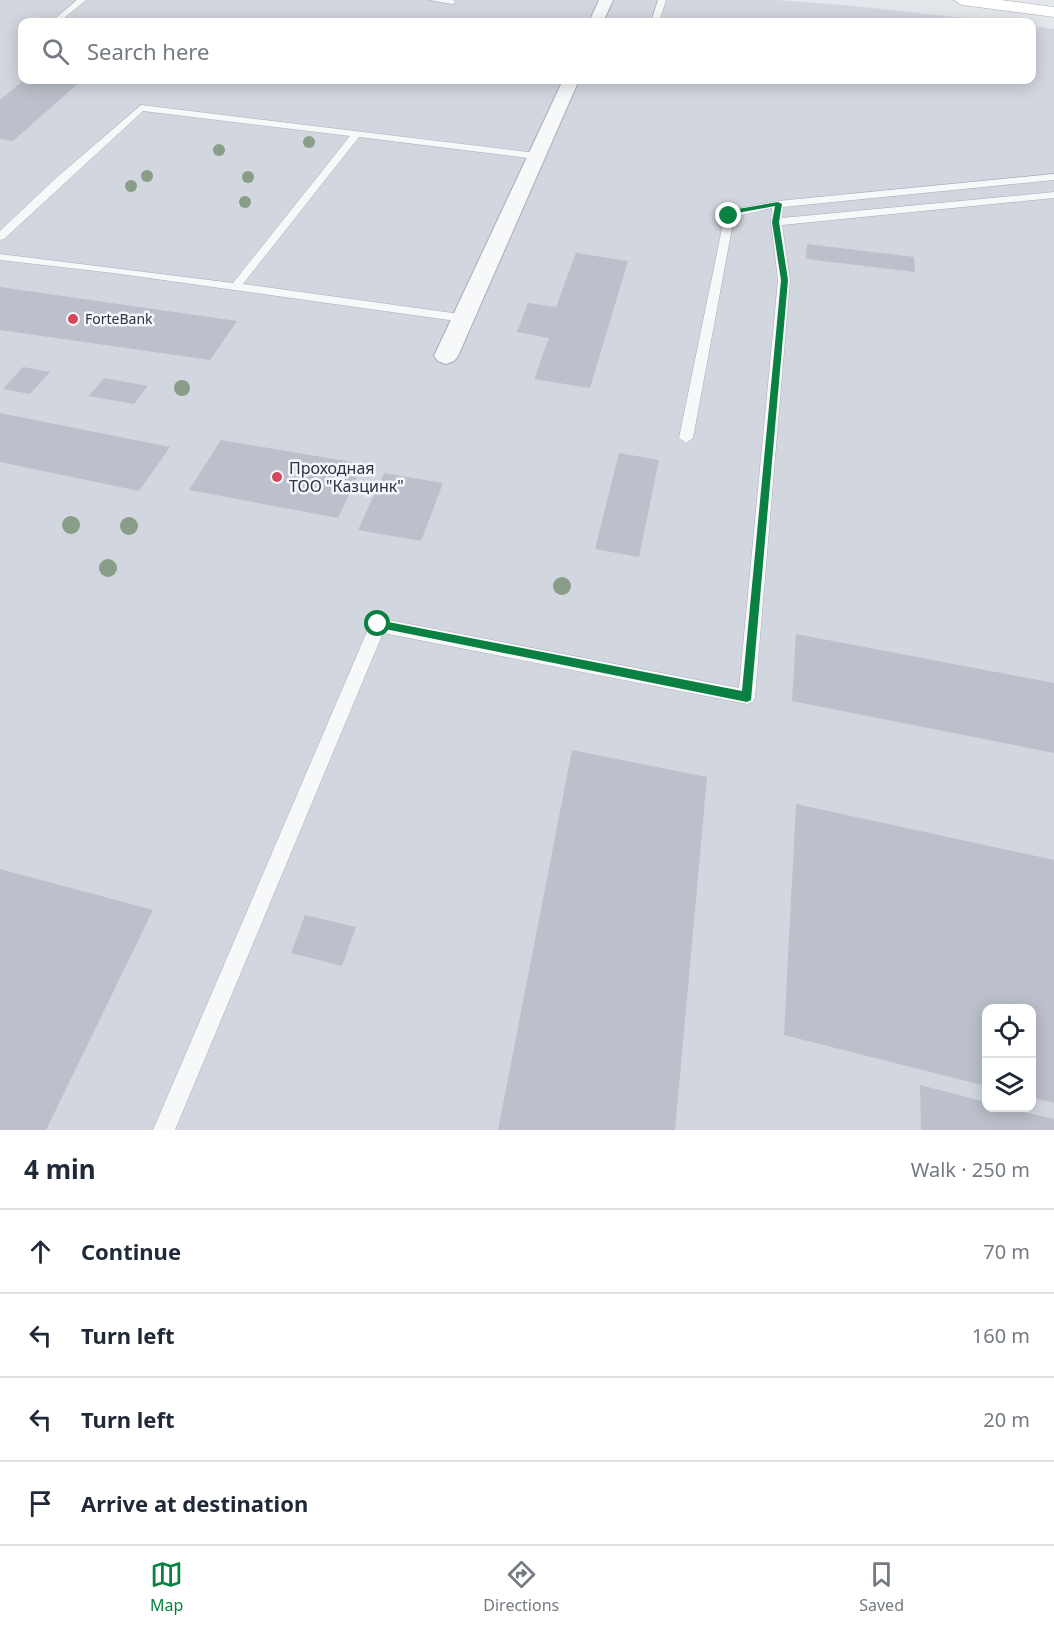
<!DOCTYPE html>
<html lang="en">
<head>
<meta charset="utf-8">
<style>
	:root { --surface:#fff; --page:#f2f2f3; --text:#1f2937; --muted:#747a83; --line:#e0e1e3; --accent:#0b8043 }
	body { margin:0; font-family:"Noto Sans",sans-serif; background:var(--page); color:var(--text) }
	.controls { position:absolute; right:18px; bottom:18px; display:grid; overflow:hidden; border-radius:12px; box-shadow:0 3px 15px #0003 }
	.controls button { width:54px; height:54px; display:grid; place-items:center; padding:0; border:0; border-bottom:2px solid var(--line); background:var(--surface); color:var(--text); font:30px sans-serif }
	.stop { position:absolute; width:18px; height:18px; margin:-14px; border:4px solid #0b8043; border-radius:50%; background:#fff }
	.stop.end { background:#0b8043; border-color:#fff; box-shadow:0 2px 6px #0008 }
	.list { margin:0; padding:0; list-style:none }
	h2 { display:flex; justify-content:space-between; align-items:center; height:78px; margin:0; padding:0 24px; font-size:26px }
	h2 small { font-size:20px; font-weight:400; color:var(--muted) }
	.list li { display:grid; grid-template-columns:39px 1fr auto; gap:18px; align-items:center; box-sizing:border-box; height:84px; padding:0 24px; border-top:2px solid var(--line) }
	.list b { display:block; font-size:22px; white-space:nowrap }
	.list em { font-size:20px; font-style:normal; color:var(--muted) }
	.icon { flex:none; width:33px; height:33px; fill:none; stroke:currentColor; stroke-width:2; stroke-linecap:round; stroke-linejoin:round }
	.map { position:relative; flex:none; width:1054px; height:1130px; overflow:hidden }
	.search { position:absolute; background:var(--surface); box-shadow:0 3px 15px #0003; left:18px; right:18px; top:18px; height:66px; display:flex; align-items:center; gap:15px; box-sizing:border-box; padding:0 21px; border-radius:12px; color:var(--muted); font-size:22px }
	.sheet { height:414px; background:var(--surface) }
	nav { display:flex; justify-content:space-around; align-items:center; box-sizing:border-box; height:84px; border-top:2px solid var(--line); background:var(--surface); font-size:16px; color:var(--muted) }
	nav a { display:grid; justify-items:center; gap:3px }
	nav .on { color:var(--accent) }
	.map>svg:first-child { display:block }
	.built { fill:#d2d6de; fill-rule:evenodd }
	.building { fill:#bbc0ca }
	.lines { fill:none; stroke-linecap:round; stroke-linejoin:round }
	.lane-casing { stroke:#a9aeb7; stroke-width:1 }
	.street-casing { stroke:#a9aeb7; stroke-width:2 }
	.secondary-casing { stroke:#a9aeb7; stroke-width:1 }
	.lane { fill:#f7f8fa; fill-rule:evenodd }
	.street { fill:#f7f8fa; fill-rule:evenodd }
	.secondary { fill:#fff; fill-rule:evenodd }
	.tree { fill:#899d89 }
	.route { fill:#0b8043 }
	.poi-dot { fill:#d1495b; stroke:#f4f6f9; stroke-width:2 }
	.labels { text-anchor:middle; stroke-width:5; stroke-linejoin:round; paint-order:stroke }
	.far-poi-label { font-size:14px; fill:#2b3445; stroke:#f4f6f9; text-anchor:start }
	.poi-label { font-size:16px; fill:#2b3445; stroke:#f4f6f9; text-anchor:start }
</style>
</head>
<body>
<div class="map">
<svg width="1054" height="1130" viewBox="0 0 1054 1130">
	<rect width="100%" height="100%" fill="#e4e7ec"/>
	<path class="built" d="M0 0H776L844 5 1000 22H22V80H1032V26L1054 29V1130H0ZM986 1008H1032V1108H986Z"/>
	<path class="building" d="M24 80H82L13 141 0 139V100Z
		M807 244 914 257 915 272 806 259Z
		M576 253 628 261 590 388 534 379 549 338 517 332 528 303 556 307Z
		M0 287 237 321 210 360 0 330Z
		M23 367 50 372 30 394 3 389Z
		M104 378 148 386 134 404 89 396Z
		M0 413 170 447 139 491 0 462Z
		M221 440 363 464 338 518 189 490Z
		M619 453 659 460 639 557 595 549Z
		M384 473 443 483 421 541 358 530Z
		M796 634 1054 683V753L792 701Z
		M572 750 707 777 675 1130H498Z
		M796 804 1054 860V1103L1032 1097V1008H986V1086L784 1035Z
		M0 869 153 910 46 1130H0Z
		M305 915 356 927 342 966 291 953Z
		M920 1085 986 1102V1108H1008L1054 1119V1130H921Z"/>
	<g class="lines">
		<defs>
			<path id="lane" d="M77 0H86L64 18 78 20 82 22H51Z
				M429 0H453L456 2 452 4Z
				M658 0H666L659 22H651Z
				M141 105 536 153 541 156 536 159 359 137 243 284 467 315 469 318 463 322 113 273 0 260V254L233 283 350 136 143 111 4 239 0 240V231L56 178Z
				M1054 174V180L783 207 782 218 1054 192V198L782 225 790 280 755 697 753 702 747 704 383 633 175 1130H153L372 620 378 618 739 688 778 280 771 222 772 208 734 217 693 438 686 443 679 438 725 214 735 209 778 201Z"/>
			<path id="street" d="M599 0H613L603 22H589Z
				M563 80H579L458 356 454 361 446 364 438 361 434 356Z"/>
			<path id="secondary" d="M954 0H1001L1054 7V17L962 5Z"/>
		</defs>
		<use href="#lane" class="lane-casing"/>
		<use href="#street" class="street-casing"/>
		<use href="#secondary" class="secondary-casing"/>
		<use href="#lane" class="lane"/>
		<use href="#street" class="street"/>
		<use href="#secondary" class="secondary"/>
	</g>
	<g class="tree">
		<circle cx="309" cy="142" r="6"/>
		<circle cx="219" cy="150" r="6"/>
		<circle cx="147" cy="176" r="6"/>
		<circle cx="248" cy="177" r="6"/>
		<circle cx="131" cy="186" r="6"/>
		<circle cx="245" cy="202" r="6"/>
		<circle cx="182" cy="388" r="8"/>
		<circle cx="71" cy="525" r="9"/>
		<circle cx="129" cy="526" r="9"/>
		<circle cx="108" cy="568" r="9"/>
		<circle cx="562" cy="586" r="9"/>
	</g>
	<path class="route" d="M778 202 782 204 779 222 788 280 751 700 747 702 375 627V621L378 620 742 691 781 280 772 222 775 206 737 213 729 218 726 216 732 210Z"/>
	<g class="poi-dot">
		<circle cx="73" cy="319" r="6"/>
		<circle cx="277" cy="477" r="6"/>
	</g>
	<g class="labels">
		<g class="far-poi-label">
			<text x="85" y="324">ForteBank</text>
		</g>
		<g class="poi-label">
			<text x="289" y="474">Проходная<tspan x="289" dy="18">ТОО "Казцинк"</tspan></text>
		</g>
	</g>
</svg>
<div class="controls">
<button><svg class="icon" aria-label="locate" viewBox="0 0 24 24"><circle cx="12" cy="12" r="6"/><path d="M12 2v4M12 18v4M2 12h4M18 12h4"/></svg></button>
<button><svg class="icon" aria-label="layers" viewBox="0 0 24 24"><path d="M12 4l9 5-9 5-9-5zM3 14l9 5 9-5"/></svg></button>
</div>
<div class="stop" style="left:378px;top:624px"></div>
<div class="stop end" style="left:729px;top:216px"></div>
<div class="search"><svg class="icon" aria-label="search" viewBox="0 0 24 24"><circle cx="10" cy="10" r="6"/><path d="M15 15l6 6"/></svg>Search here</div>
</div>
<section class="sheet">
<h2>4 min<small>Walk · 250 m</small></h2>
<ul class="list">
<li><svg class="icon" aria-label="ahead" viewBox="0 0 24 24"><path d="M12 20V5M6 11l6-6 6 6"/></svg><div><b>Continue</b></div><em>70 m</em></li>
<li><svg class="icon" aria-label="left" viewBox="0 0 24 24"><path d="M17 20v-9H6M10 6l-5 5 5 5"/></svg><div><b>Turn left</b></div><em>160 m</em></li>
<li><svg class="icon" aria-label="left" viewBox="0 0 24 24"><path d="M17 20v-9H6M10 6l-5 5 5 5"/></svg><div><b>Turn left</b></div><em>20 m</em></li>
<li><svg class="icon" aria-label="arrive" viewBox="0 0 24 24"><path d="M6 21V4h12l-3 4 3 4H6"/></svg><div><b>Arrive at destination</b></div></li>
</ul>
</section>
<nav>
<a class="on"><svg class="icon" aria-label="map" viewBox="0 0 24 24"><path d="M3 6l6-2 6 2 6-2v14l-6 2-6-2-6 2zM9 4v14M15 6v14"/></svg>Map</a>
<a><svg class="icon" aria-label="directions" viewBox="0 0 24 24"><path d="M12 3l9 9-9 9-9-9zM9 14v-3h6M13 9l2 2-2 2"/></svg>Directions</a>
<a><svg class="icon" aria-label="saved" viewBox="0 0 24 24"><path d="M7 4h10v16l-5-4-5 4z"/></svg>Saved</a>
</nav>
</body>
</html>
